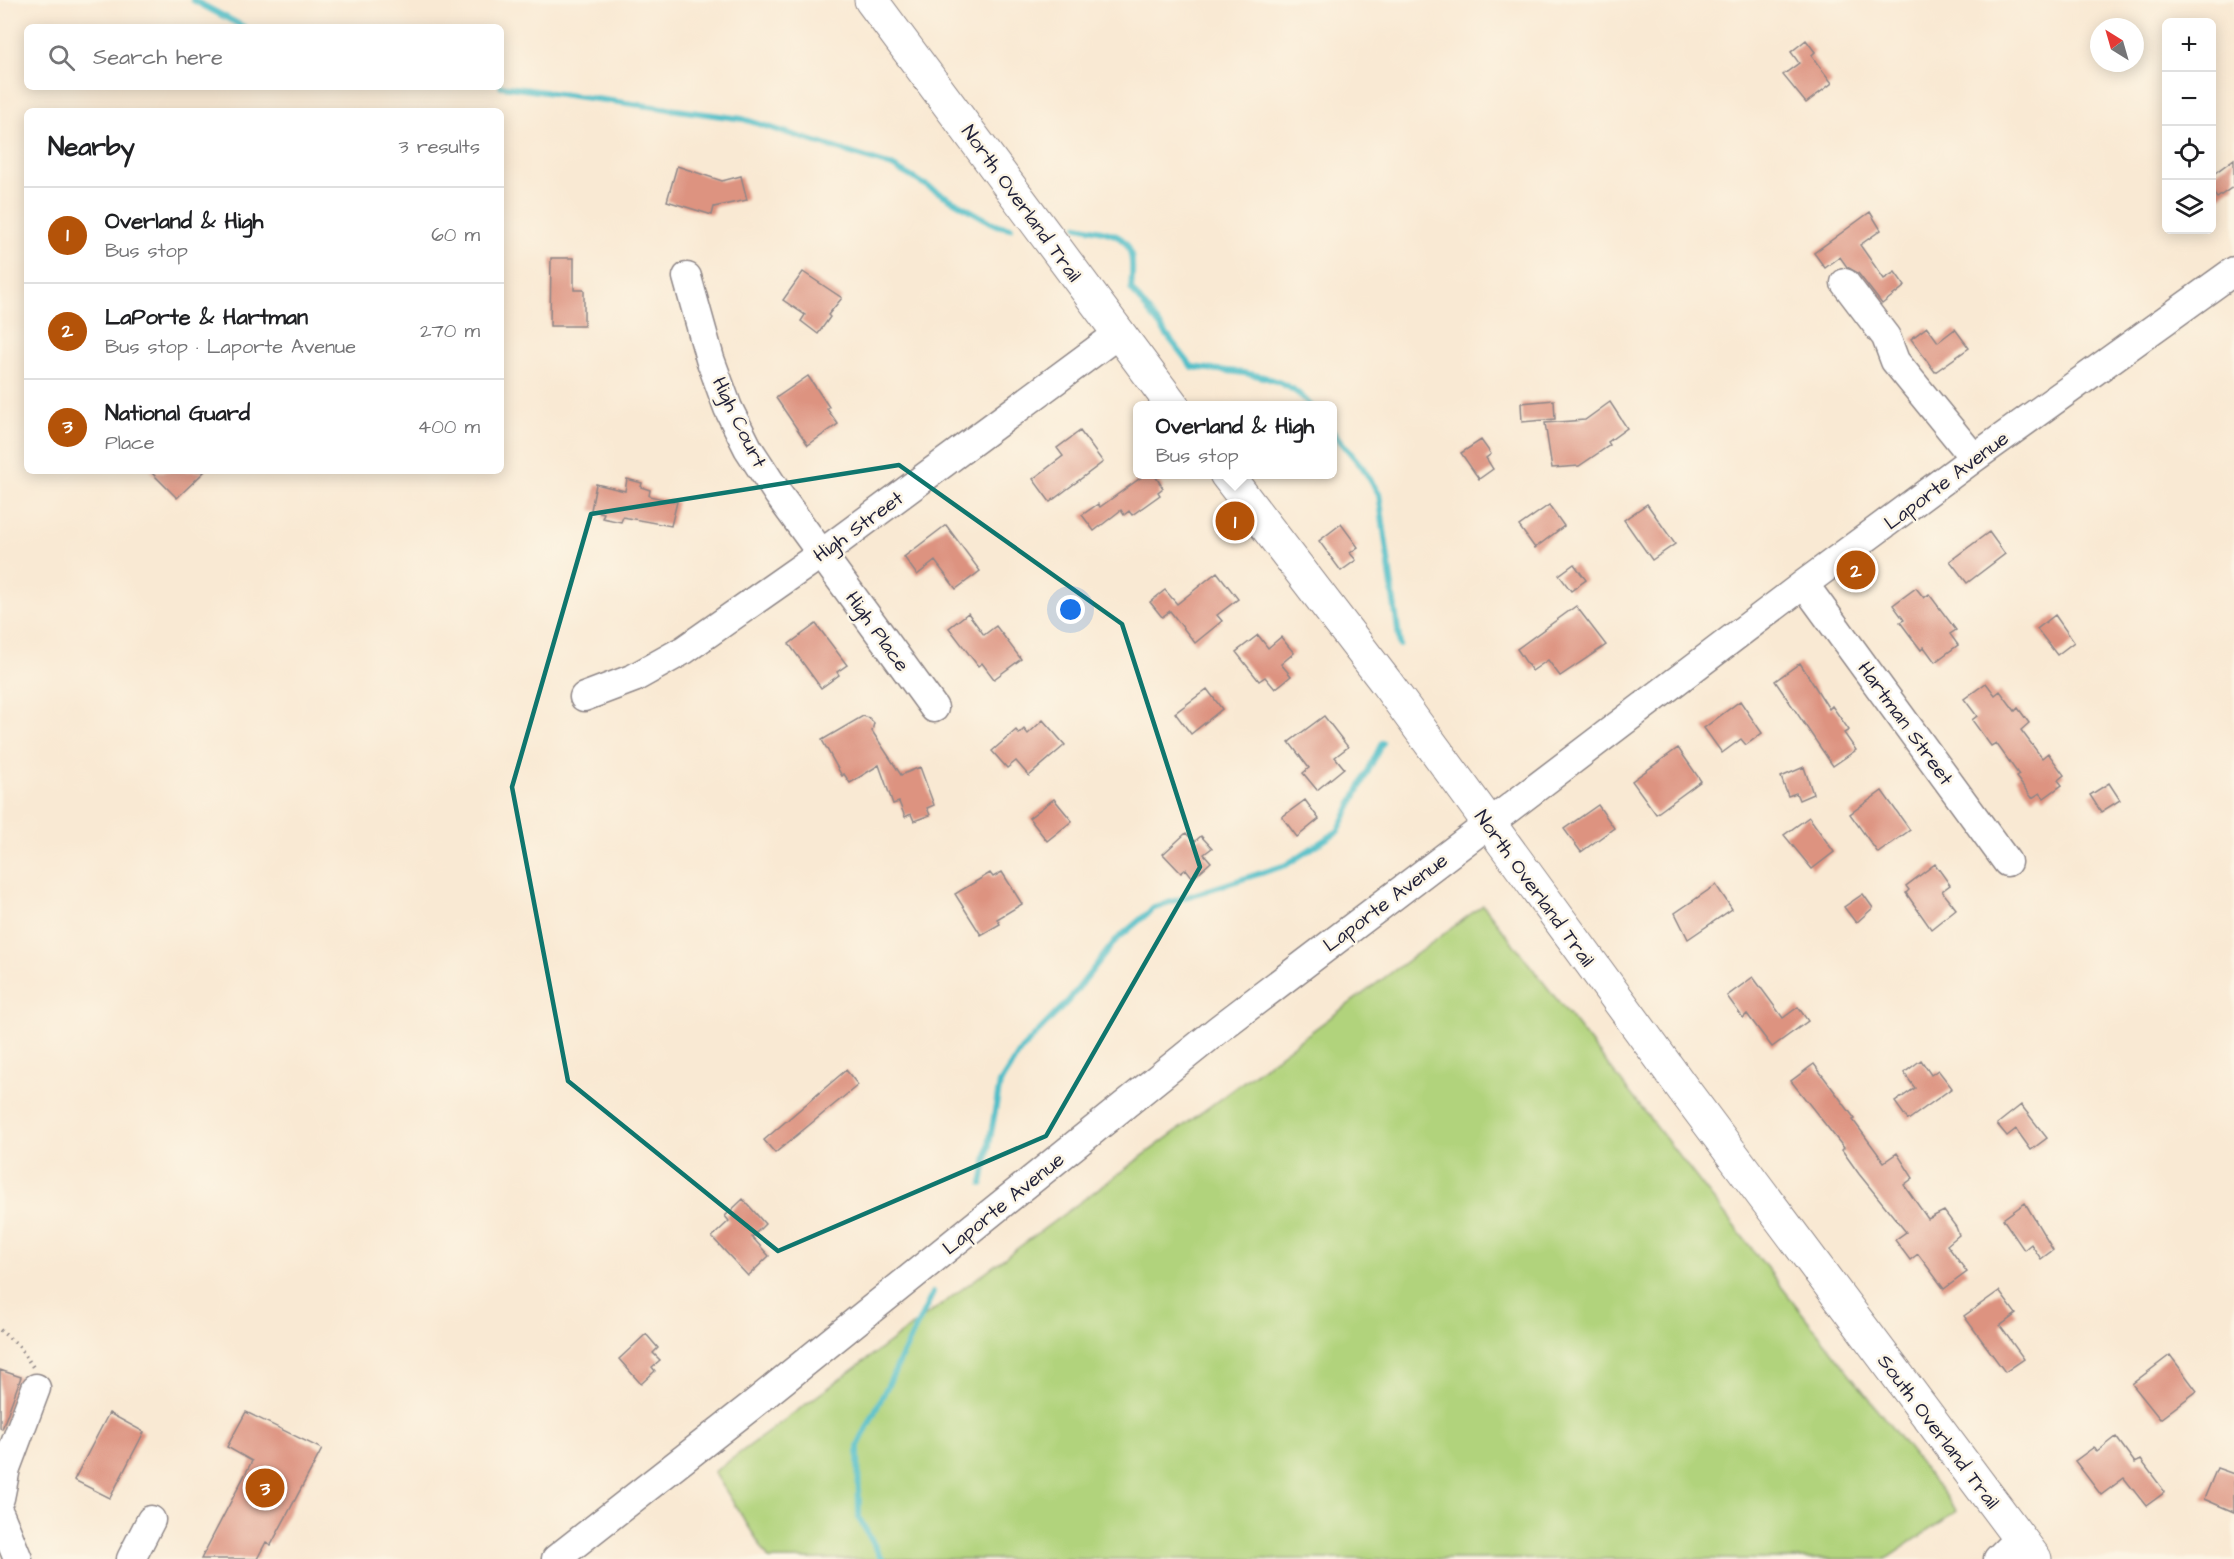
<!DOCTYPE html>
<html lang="en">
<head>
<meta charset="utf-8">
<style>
	:root { --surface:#fff; --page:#f6f6f6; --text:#202124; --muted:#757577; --line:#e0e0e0; --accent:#b45309 }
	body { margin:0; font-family:"Architects Daughter",sans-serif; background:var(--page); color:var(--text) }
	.controls { position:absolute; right:18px; top:18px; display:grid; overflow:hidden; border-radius:9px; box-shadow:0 3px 15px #0003 }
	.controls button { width:54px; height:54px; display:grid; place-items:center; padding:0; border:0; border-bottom:2px solid var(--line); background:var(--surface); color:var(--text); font:30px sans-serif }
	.compass { position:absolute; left:2090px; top:18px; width:54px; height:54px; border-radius:50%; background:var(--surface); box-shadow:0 3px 15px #0003; rotate:323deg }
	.you { position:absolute; left:1071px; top:610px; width:21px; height:21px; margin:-15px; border:4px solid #fff; border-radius:50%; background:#1a73e8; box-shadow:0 0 0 9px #1a73e833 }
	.badge { display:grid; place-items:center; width:39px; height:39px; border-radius:50%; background:var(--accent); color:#fff; font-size:20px; font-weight:700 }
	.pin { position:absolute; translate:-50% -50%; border:3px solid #fff; box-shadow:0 2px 6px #0006 }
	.popup { position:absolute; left:1133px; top:401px; width:204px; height:78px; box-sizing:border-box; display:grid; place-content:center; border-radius:9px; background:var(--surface); filter:drop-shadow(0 2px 4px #0005); font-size:20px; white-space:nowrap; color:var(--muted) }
	.popup b { font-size:22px; color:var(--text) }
	.popup::after { content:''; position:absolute; left:50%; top:100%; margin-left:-12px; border:12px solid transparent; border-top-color:var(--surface) }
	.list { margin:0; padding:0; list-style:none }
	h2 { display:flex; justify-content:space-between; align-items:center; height:78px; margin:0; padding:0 24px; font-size:26px }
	h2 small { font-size:20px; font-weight:400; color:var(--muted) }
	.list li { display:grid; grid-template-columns:39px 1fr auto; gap:18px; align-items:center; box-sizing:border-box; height:96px; padding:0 24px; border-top:2px solid var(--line) }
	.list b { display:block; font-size:22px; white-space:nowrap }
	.list p { margin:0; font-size:20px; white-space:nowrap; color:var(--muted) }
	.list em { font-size:20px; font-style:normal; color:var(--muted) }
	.icon { flex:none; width:33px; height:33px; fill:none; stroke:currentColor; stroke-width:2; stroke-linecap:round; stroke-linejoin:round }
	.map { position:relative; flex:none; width:2234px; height:1559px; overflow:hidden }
	.search { position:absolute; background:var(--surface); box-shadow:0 3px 15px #0003; left:24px; top:24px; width:480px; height:66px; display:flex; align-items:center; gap:15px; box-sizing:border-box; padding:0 21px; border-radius:9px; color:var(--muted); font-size:22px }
	.panel { position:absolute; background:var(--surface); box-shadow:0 3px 15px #0003; left:24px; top:108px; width:480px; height:366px; border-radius:9px }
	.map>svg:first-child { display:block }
	.green { fill:#b1d37b; stroke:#6a7a5b; stroke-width:1.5 }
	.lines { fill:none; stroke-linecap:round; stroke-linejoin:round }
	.stream { stroke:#50bec8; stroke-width:6 }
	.building { fill:#dd9380 }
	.minor-casing { stroke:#8e8687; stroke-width:31 }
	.major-casing { stroke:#8e8687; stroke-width:35 }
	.path { stroke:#8e8687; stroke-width:4; stroke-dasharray:1.5 4.5; stroke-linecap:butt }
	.minor { stroke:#fff; stroke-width:28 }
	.major { stroke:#fff; stroke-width:33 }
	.marked { fill:none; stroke:#0f766e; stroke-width:4.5; stroke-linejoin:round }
	.labels { text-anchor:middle; stroke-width:5; stroke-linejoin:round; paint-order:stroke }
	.street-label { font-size:20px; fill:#22223b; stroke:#fcf5e5 }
</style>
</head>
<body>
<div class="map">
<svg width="2234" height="1559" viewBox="0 0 2234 1559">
	<rect width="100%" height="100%" fill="#fcf5e5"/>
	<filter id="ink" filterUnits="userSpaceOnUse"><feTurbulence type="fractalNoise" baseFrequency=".0167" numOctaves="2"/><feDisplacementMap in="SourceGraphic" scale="12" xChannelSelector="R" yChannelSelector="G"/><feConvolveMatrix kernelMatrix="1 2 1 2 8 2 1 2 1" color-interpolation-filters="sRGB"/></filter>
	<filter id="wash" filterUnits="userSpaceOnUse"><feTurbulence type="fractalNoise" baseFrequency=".008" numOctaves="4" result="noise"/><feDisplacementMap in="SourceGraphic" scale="24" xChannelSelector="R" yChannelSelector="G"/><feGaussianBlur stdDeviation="1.35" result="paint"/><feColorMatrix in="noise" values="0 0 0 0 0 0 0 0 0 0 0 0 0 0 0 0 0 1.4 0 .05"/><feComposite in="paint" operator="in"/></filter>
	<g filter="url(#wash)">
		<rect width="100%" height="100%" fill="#f9e9d3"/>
		<path class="green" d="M1483 905 1957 1511 1886 1559H769L714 1472Z"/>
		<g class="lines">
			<path class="stream" d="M193 0 244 27
				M501 86 743 119 892 166 996 225 1011 228
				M1078 226C1126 235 1136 237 1131 289L1192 367C1234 373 1282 370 1311 406
				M1332 431 1363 468 1379 494 1400 645
				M982 1184 1000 1083 1021 1050 1069 1000 1115 941 1155 907 1286 865 1338 831 1382 743
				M882 1559 859 1518 858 1446 933 1293"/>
		</g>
		<g id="blocks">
			<path class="building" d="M1806 40 1815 52 1812 55 1816 62 1832 83 1806 103 1783 75 1799 63 1791 52Z
				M2234 159V186L2217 198 2211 190V176Z
				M677 166 722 181 741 176 747 200 714 207 712 215 667 201Z
				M1870 212 1881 230 1860 245 1884 279 1895 272 1905 286 1882 304 1858 273 1847 267 1840 257 1825 268 1814 253Z
				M551 258H574V290H584V326H550Z
				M803 272 842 298 828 315 830 317 818 334 801 321 805 315 783 300Z
				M1927 327 1938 342 1955 329 1969 348 1935 372 1911 339Z
				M808 376 829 407 827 409 838 424 808 445 776 398Z
				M1554 400 1555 419 1522 422 1521 403Z
				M1610 402 1627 428 1608 442 1610 445 1579 466 1552 468 1545 423 1585 420Z
				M1080 431 1103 462 1050 502 1033 479 1063 456 1057 448Z
				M1481 440 1491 454 1486 458 1493 469 1479 479 1461 453Z
				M150 471H205L177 498Z
				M1146 474H1154L1163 488 1158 492 1160 495 1132 515 1129 511 1124 515 1121 510 1094 531 1082 515 1098 504 1100 507Z
				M627 479 642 483 641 487 650 490 649 496 677 502 671 526 623 517 621 522 602 518 604 513 591 510 596 484 625 491Z
				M1647 504 1675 544 1652 560 1624 520Z
				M1549 505 1564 526 1535 548 1519 526Z
				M1341 524 1358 547 1350 553 1356 560 1341 571 1319 541Z
				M946 525 980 571 956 589 935 561 917 575 904 557Z
				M1989 532 2005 554 1967 583 1950 561Z
				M1574 564 1586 580 1571 591 1559 575Z
				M1217 572 1238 599 1217 615 1222 621 1195 643 1170 611 1162 617 1150 602 1165 590 1177 604Z
				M1916 588 1924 598 1929 594 1956 630 1950 634 1958 645 1935 662 1924 647 1921 650 1900 622 1904 620 1893 605Z
				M1576 606 1606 645 1560 676 1548 660 1532 671 1517 649Z
				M968 613 984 635 996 626 1021 659 994 679 982 663 978 666 949 628Z
				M2055 615 2074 642 2057 655 2037 629Z
				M816 624 847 665 837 672 839 675 821 688 789 644Z
				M1258 635 1268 648 1281 637 1294 653 1281 664 1291 676 1275 689 1265 677 1259 681 1236 652Z
				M1800 663 1829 709 1832 706 1849 730 1844 733 1856 750 1833 766 1775 681Z
				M1986 683 1995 695 2000 691 2015 711 2018 708 2029 723 2021 730 2042 758 2048 753 2064 775 2058 780 2062 785 2044 798 2040 793 2032 798 2016 777 2019 775 1996 743 1991 746 1972 720 1977 716 1964 699Z
				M1207 689 1222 709 1191 734 1175 713Z
				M1740 701 1762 733 1746 745 1741 739 1722 753 1704 728Z
				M863 716 869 718 874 723 872 731 901 775 920 767 934 805 927 808 930 815 914 821 911 814 905 817 899 802 893 804 879 765 850 783 844 774 842 776 822 740Z
				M1324 716 1348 747 1335 757 1344 768 1317 790 1303 773 1309 768 1289 742Z
				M1043 720 1065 745 1029 776 1016 761 1007 768 992 751 1016 730 1019 734 1024 729 1028 734Z
				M1678 748 1701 781 1656 814 1632 781Z
				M1804 767 1813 794 1799 800 1796 793 1788 796 1781 777Z
				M2109 783 2120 800 2101 812 2090 795Z
				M1882 791 1910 830 1878 853 1850 814Z
				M1054 799 1072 821 1047 841 1029 818Z
				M1305 800 1319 819 1297 837 1282 817Z
				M1598 805 1614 828 1581 852 1564 829Z
				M1809 817 1834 852 1812 869 1784 835Z
				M1186 833 1194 842 1201 836 1212 848 1204 854 1211 862 1193 878 1186 869 1181 873 1163 854Z
				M1935 864 1950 885 1942 891 1956 909 1931 929 1906 893 1909 890 1906 886Z
				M1002 872 1022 904 997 919 1000 924 981 935 955 894 990 873 993 877Z
				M1716 885 1732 909 1688 939 1675 913Z
				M1863 894 1873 908 1856 923 1844 907Z
				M1753 977 1783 1018 1798 1007 1808 1021 1772 1047 1747 1014 1743 1018 1727 996Z
				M1921 1060 1931 1075 1938 1070 1952 1088 1908 1120 1895 1102 1915 1088 1904 1073Z
				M1814 1064 1855 1119 1853 1120 1884 1162 1897 1153 1913 1178 1904 1185 1928 1219 1944 1211 1956 1227 1959 1235 1947 1245 1967 1272 1944 1289 1918 1254 1910 1260 1895 1240 1906 1232 1859 1174 1842 1150 1844 1148 1791 1081Z
				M846 1070 858 1085 775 1153 764 1140Z
				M2021 1105 2047 1138 2031 1150 2016 1129 2007 1136 1997 1124Z
				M743 1199 765 1224 752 1237 769 1256 748 1276 712 1237 729 1221 725 1216Z
				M2025 1203 2053 1250 2041 1259 2031 1244 2024 1250 2003 1219Z
				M1999 1291 2016 1314 2000 1326 2024 1359 2005 1372 1964 1316Z
				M646 1334 658 1348 653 1353 660 1360 652 1367 655 1371 641 1384 619 1359Z
				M2170 1355 2197 1391 2160 1419 2132 1384Z
				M0 1370 21 1377 2 1429 0 1428Z
				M246 1412 322 1449 271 1545 266 1542 257 1559H201L252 1461 227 1447Z
				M109 1413 144 1432 110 1498 74 1480Z
				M2116 1437 2135 1463 2141 1460 2165 1492 2146 1506 2124 1478 2101 1495 2075 1461 2094 1447 2097 1452Z
				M2217 1468 2234 1474V1512L2204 1499Z"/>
		</g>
	</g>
	<g filter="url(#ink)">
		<use href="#blocks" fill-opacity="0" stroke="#8e8687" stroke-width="1.5"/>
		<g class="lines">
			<defs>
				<path id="minor" d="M687 277 710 359 728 408 748 448 778 494 934 708
					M1845 283 1886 337 1895 361 1974 458
					M1804 584 2007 862
					M584 697 634 678 684 650 821 554 1118 334
					M0 1498 6 1468 36 1388
					M0 1515 18 1559
					M131 1559 151 1520
					M556 1559 750 1407 1219 1029 1804 584 1974 458 2234 271
					M1998 1559 2019 1538"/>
				<path id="major" d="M871 0 1173 406
					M1226 474 1385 681 1684 1090 2035 1559"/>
			</defs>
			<use href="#minor" class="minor-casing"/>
			<use href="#major" class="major-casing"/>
			<path class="path" d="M0 1330 19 1346 33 1367"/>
			<use href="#minor" class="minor"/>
			<use href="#major" class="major"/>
		</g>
	</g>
	<path class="marked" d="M899 465 1122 624 1200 867 1046 1136 778 1251 568 1081 512 787 591 514Z"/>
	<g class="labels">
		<g class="street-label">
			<text transform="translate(1022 203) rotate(54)" y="7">North Overland Trail</text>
			<text transform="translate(740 422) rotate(64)" y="7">High Court</text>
			<text transform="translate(1946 480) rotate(-37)" y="7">Laporte Avenue</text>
			<text transform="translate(858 526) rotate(-36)" y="7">High Street</text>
			<text transform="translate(878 631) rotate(54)" y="7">High Place</text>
			<text transform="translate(1906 723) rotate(54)" y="7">Hartman Street</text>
			<text transform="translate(1535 888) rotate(54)" y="7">North Overland Trail</text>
			<text transform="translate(1385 902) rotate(-37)" y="7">Laporte Avenue</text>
			<text transform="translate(1003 1203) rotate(-39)" y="7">Laporte Avenue</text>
			<text transform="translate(1939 1431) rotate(53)" y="7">South Overland Trail</text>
		</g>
	</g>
</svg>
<div class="controls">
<button>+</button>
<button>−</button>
<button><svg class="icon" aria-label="locate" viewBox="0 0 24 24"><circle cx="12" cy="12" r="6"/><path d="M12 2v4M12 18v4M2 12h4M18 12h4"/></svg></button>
<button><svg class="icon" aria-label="layers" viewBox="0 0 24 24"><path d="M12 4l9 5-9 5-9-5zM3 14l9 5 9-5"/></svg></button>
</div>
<svg class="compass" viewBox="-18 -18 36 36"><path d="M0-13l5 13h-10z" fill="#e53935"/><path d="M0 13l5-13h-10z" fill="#757577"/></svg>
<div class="you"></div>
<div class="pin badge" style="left:1235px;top:521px">1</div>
<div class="popup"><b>Overland &amp; High</b>Bus stop</div>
<div class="pin badge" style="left:1856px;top:570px">2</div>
<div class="pin badge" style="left:265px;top:1488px">3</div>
<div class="search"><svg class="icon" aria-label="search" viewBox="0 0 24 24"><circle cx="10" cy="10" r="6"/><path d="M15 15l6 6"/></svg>Search here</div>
<section class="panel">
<h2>Nearby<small>3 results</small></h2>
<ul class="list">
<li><span class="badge">1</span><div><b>Overland &amp; High</b><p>Bus stop</p></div><em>60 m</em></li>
<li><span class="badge">2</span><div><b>LaPorte &amp; Hartman</b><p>Bus stop · Laporte Avenue</p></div><em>270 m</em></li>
<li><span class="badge">3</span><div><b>National Guard</b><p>Place</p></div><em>400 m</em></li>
</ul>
</section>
</div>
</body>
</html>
